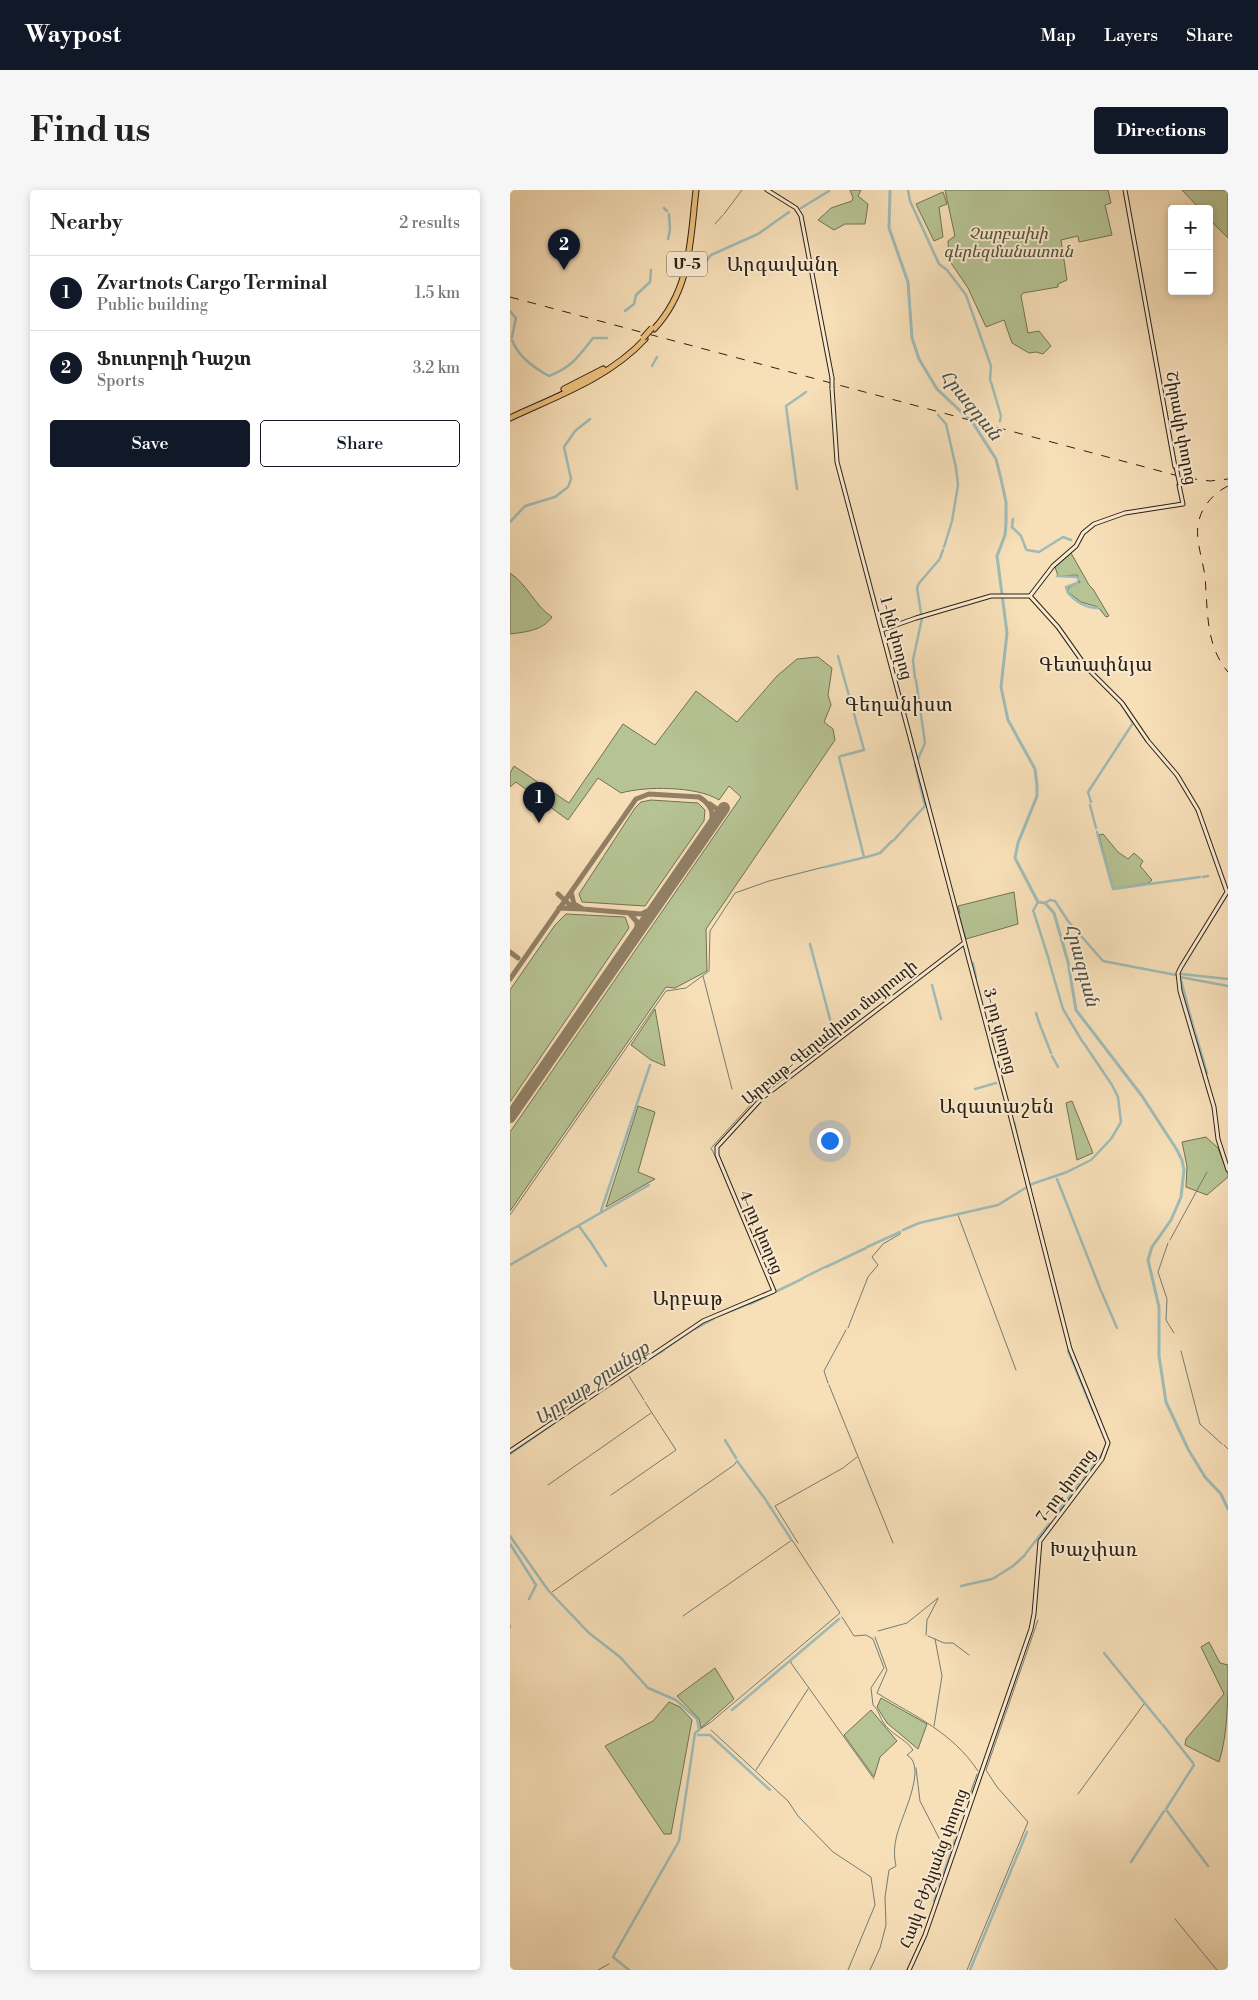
<!DOCTYPE html>
<html lang="en">
<head>
<meta charset="utf-8">
<style>
	:root { --surface:#fff; --page:#f6f6f6; --text:#222; --muted:#767676; --line:#e0e0e0; --accent:#111827 }
	body { margin:0; font-family:"Libre Bodoni","Noto Serif Armenian",serif; background:var(--page); color:var(--text) }
	.controls { position:absolute; right:15px; top:15px; display:grid; overflow:hidden; border-radius:5px; box-shadow:0 2px 8px #0003 }
	.controls button { width:45px; height:45px; display:grid; place-items:center; padding:0; border:0; border-bottom:1px solid var(--line); background:var(--surface); color:var(--text); font:25px sans-serif }
	.you { position:absolute; left:319px; top:950px; width:18px; height:18px; margin:-12px; border:4px solid #fff; border-radius:50%; background:#1a73e8; box-shadow:0 0 0 8px #1a73e833 }
	.badge { display:grid; place-items:center; width:32px; height:32px; border-radius:50%; background:var(--accent); color:#fff; font-size:16px; font-weight:700 }
	.pin { position:absolute; translate:-50% -41px; filter:drop-shadow(0 1px 2px #0008) }
	.pin::after { content:''; position:absolute; top:26px; width:18px; height:15px; background:inherit; clip-path:polygon(0 0,100% 0,50% 100%) }
	.list { margin:0; padding:0; list-style:none }
	h2 { display:flex; justify-content:space-between; align-items:center; height:65px; margin:0; padding:0 20px; font-size:21px }
	h2 small { font-size:16px; font-weight:400; color:var(--muted) }
	.list li { display:grid; grid-template-columns:32px 1fr auto; gap:15px; align-items:center; box-sizing:border-box; height:75px; padding:0 20px; border-top:1px solid var(--line) }
	.list b { display:block; font-size:19px; white-space:nowrap }
	.list p { margin:0; font-size:16px; white-space:nowrap; color:var(--muted) }
	.list em { font-size:16px; font-style:normal; color:var(--muted) }
	.actions { display:flex; gap:10px; padding:15px 20px }
	.actions a { flex:1; padding:11px 0; border:1px solid var(--accent); border-radius:5px; text-align:center; font-size:18px; color:var(--accent) }
	.actions .main { background:var(--accent); color:#fff }
	.map { position:relative; flex:none; width:718px; height:1780px; overflow:hidden; border-radius:5px }
	header { display:flex; align-items:center; gap:30px; box-sizing:border-box; height:70px; padding:0 25px; background:var(--accent); color:#fff }
	header strong { font-size:24px }
	nav { display:flex; gap:28px; margin-inline-start:auto; font-size:18px }
	.intro { display:flex; align-items:center; justify-content:space-between; box-sizing:border-box; height:120px; padding:0 30px }
	h1 { margin:0; font-size:35px }
	.button { padding:12px 22px; border-radius:5px; background:var(--accent); color:#fff; font-size:18px; font-weight:700 }
	main { display:flex; gap:30px; padding:0 30px }
	aside { flex:1; background:var(--surface); border-radius:5px; box-shadow:0 2px 8px #0003 }
	.map>svg:first-child { display:block }
	.green { fill:#b6c394; stroke:#717254 }
	.lines { fill:none; stroke-linecap:round; stroke-linejoin:round }
	.stream { stroke:#717e76; stroke-width:1 }
	.canal { stroke:#9fbbb7; stroke-width:2.5 }
	.river { stroke:#9fbbb7; stroke-width:3 }
	.taxiway { stroke:#928066; stroke-width:5 }
	.runway { stroke:#928066; stroke-width:12 }
	.secondary-casing { stroke:#2c2215; stroke-width:5 }
	.highway-casing { stroke:#2c2215; stroke-width:7 }
	.secondary { stroke:#faead1; stroke-width:3 }
	.highway { stroke:#ecc07c; stroke-width:5 }
	.rail { stroke:#2c2215; stroke-width:1; stroke-dasharray:9 9; stroke-linecap:butt }
	.secondary-bridge-casing { stroke:#2c2215; stroke-width:5; stroke-linecap:butt }
	.highway-bridge-casing { stroke:#2c2215; stroke-width:7; stroke-linecap:butt }
	.secondary-bridge { stroke:#faead1; stroke-width:3 }
	.highway-bridge { stroke:#ecc07c; stroke-width:5 }
	.labels { text-anchor:middle; stroke-width:4; stroke-linejoin:round; paint-order:stroke }
	.shield { fill:#faead1; stroke:#6a5e4d; stroke-width:1 }
	.shield-label { font-size:15px; font-weight:bold; fill:#2c2215 }
	.park-label { font-size:16px; font-style:italic; fill:#55523b; stroke:#faead1 }
	.street-label { font-size:16px; fill:#2c2215; stroke:#faead1 }
	.water-label { font-size:18px; font-style:italic; fill:#4e5046; stroke:#faead1 }
	.quarter-label { font-size:19px; letter-spacing:1px; fill:#2c2215; stroke:#faead1 }
</style>
</head>
<body>
<header>
<strong>Waypost</strong>
<nav><a>Map</a><a>Layers</a><a>Share</a></nav>
</header>
<div class="intro"><h1>Find us</h1><a class="button">Directions</a></div>
<main>
<aside>
<h2>Nearby<small>2 results</small></h2>
<ul class="list">
<li><span class="badge">1</span><div><b>Zvartnots Cargo Terminal</b><p>Public building</p></div><em>1.5 km</em></li>
<li><span class="badge">2</span><div><b>Ֆուտբոլի Դաշտ</b><p>Sports</p></div><em>3.2 km</em></li>
</ul>
<div class="actions"><a class="main">Save</a><a>Share</a></div>
</aside>
<div class="map">
<svg width="718" height="1780" viewBox="0 0 718 1780">
	<rect width="100%" height="100%" fill="#f7dfb8"/>
	<filter id="stains"><feTurbulence type="fractalNoise" baseFrequency=".004" numOctaves="4"/><feColorMatrix values="0 0 0 0 .2 0 0 0 0 .09 0 0 0 0 .02 0 0 0 .5 -.17"/></filter>
	<radialGradient id="worn" r=".72"><stop offset=".6" stop-color="#630" stop-opacity="0"/><stop offset="1" stop-color="#630" stop-opacity=".3"/></radialGradient>
	<path class="green" d="M340 0H351L348 6 358 14 355 34H335L324 40 308 30 321 18 342 11 343 8Z
		M435 0H598L601 13 595 15 602 45 569 52 568 46 551 50 557 90 548 94V97L513 103 511 106 518 143 529 141 541 156 533 164 526 162 519 163 502 153 494 130 476 137 458 98 439 70 438 51 445 46Z
		M672 0H718V48L699 29V19H690Z
		M433 2 437 14 429 17 433 47 424 51 406 14Z
		M561 363 579 395 583 399 599 426 596 427 588 417 571 412 558 402V398L570 392 567 385 548 386 545 377Z
		M0 383C18 395 24 415 42 427 32 441 15 442 0 444Z
		M308 467 322 478 318 505 321 515 314 532 323 539 325 550 196 739 197 781 165 798 156 797 0 1021V942L231 607 219 596 209 610C187 596 135 596 111 603L88 588 58 630 6 592 0 597V583L4 576 59 613 113 534 145 555 186 501 227 532 267 486 287 469Z
		M141 610 188 613 195 620 194 631 135 716 72 712 69 704 125 618 131 612Z
		M593 644 608 662 618 669 624 663 633 671 630 676 642 690 639 693 603 699 589 645Z
		M504 702 508 734 456 749 448 723H450L448 716Z
		M56 724 115 727 119 738 0 912V800L45 735Z
		M145 819 155 876 141 870 121 855Z
		M562 911 583 963 567 970 556 913Z
		M128 916 145 922 128 982 145 989 96 1017Z
		M696 947 708 958 718 984V987L697 1005 676 997 677 976 672 952Z
		M699 1452 710 1473 718 1475C718 1507 718 1544 709 1572L675 1555 676 1549 714 1504 691 1457Z
		M205 1478 224 1509 191 1538 189 1529 167 1506Z
		M371 1508 417 1534 408 1559 377 1533 367 1517Z
		M159 1512 170 1517 182 1530 161 1644H154L95 1556 143 1531Z
		M361 1520 387 1551 370 1567 364 1587 334 1545Z"/>
	<g class="lines">
		<path class="stream" d="M214 24 232 0
			M205 34 213 25
			M193 786 222 899
			M202 957 245 910
			M201 958 210 976
			M0 1025 156 801 176 798 199 781 200 741 225 703 259 691 314 677
			M448 1025 506 1180
			M660 1050 697 982
			M658 1053 648 1082 657 1109 656 1130 664 1143
			M338 1138 358 1087 368 1075 362 1067 373 1054 390 1044V1042
			M671 1161 690 1234 712 1254
			M119 1186 134 1210
			M318 1193 314 1181 336 1140
			M319 1195 383 1353
			M714 1255 718 1259
			M38 1295 141 1223
			M101 1305 166 1260 135 1212
			M288 1353 265 1316 333 1278 347 1267
			M42 1402 224 1275 227 1271
			M173 1426 282 1350 330 1423 201 1532 189 1540
			M332 1427 344 1446 356 1445 363 1449 374 1478 361 1498 363 1515C369 1521 369 1525 373 1532 380 1544 396 1549 403 1560L397 1565C419 1577 389 1630 386 1649 384 1658 384 1667 386 1676L379 1680 375 1707 376 1735 370 1758 360 1780
			M0 1435V1438
			M368 1441 397 1433 428 1408
			M416 1445 417 1430 428 1409
			M418 1446 434 1453H443L459 1465
			M365 1447 377 1480 367 1503C406 1527 442 1542 468 1581
			M281 1470V1473L364 1589
			M424 1536 432 1486 425 1449
			M201 1540 278 1611 288 1626 323 1662 361 1687 365 1715 338 1780
			M406 1578 410 1611 431 1652
			M246 1580 298 1499
			M460 1604 467 1584
			M568 1604 634 1514
			M665 1729 707 1780
			M88 1780 99 1774
			M457 1780 518 1632 487 1597 476 1580 528 1430"/>
		<path class="canal" d="M398 0 400 11 429 74 437 80 456 105 481 176 480 190
			M154 18 157 21
			M291 18 319 1
			M158 49 160 40 159 24
			M191 78 201 65 248 44 279 22
			M0 121 5 127
			M115 121 124 114 126 105 140 92 141 80
			M2 147 6 128
			M2 150C8 166 24 178 39 186 62 177 68 167 83 148H97
			M142 176 147 167
			M481 192 491 226 490 231
			M428 225 436 234 446 278 448 295 442 331 434 357
			M287 299 276 216 296 202
			M503 329 502 337 511 346 516 359
			M0 332 15 316 45 307 58 297 61 289 54 257 65 241 80 229
			M517 360 529 362 553 347 561 350
			M430 368 433 360
			M547 386 566 387 569 389 567 393 556 397 558 403C566 412 576 418 588 418
			M410 392 429 370
			M409 393 407 398 411 423
			M328 466 354 560 331 566
			M405 488 403 470 412 428
			M406 490 415 553 408 569
			M329 567 354 667
			M581 612 578 602 623 533 616 521
			M580 615 586 638
			M402 630 415 616 405 574
			M587 642 603 699 690 687
			M384 650 401 631
			M357 667 370 663 382 651
			M315 677 356 667
			M693 687 698 686
			M535 713 540 710 545 711 558 731 593 771 666 785
			M523 721 528 712
			M524 723 539 770
			M300 754 325 848
			M539 771 553 819 572 851
			M463 773 466 788
			M671 784 718 789
			M670 787 718 796
			M671 790 685 843
			M422 795 431 829
			M526 823 531 838
			M478 835 481 848
			M532 840 541 863
			M686 845 697 883
			M480 855 486 878
			M542 866 548 877
			M489 878 492 888
			M465 899 486 893
			M504 932 509 955
			M510 958 514 972
			M547 989 591 1101
			M519 995 557 982 581 970 601 949 611 932 608 907 602 895 573 852
			M91 1021 140 875
			M69 1036 79 1050
			M393 1040 409 1033 488 1015 517 997
			M80 1051 96 1076
			M357 1057 390 1042
			M0 1075 139 995
			M316 1077 356 1058
			M293 1088 315 1077
			M265 1102 292 1089
			M592 1103 607 1138
			M240 1114 263 1103
			M210 1125 238 1114
			M183 1140 203 1129
			M156 1158 181 1141
			M558 1161 583 1221
			M136 1171 154 1160
			M584 1222 590 1237
			M215 1250 226 1268
			M0 1264 47 1231
			M227 1271 256 1310
			M572 1291 593 1263
			M257 1312 281 1349
			M546 1324 569 1294
			M0 1346 38 1400 79 1443 110 1467 138 1498 166 1510 187 1529 189 1540 185 1543 169 1651 103 1767 119 1780
			M0 1354 26 1395 19 1409
			M516 1363 539 1334
			M484 1388 503 1376 515 1365
			M451 1396 482 1389
			M594 1463 651 1533
			M222 1520 329 1429
			M653 1535 683 1573
			M188 1545H200L260 1600
			M656 1619 684 1575
			M657 1621 698 1676
			M441 1662 445 1650
			M621 1672 654 1621
			M424 1711 440 1665
			M460 1780 517 1642"/>
		<path class="river" d="M380 0 379 38 398 92 402 148 409 169 427 199 463 233 486 269 491 289 496 312V333L495 345 487 366 497 443 491 497 498 530 525 579 527 595V606L508 653 505 668 528 712 535 713 544 723 558 772 566 820 632 906 667 960 672 970 674 980 671 1007 661 1030 642 1057 638 1070 649 1117V1166L656 1212 678 1259 695 1287 711 1304 718 1319"/>
		<path class="taxiway" d="M200 614 211 622
			M48 704 62 717
			M49 718 73 719 64 714 61 702
			M73 719 131 724 144 718
			M120 724 127 732V743
			M0 762 8 768
			M0 789 126 609 139 604 189 607C201 614 205 623 200 637"/>
		<path class="runway" d="M0 927 214 618"/>
		<defs>
			<path id="secondary" d="M257 0 286 18 291 26 322 188
				M615 0 665 277
				M322 198 327 272 501 928 560 1159 598 1253 592 1269 530 1351 524 1424 521 1439 415 1745 399 1780
				M669 295 673 314
				M520 406 548 437 577 478 612 513 638 551 667 585 688 620 717 702 671 777 668 783 670 801 704 917 708 949 718 980
				M372 440 406 428 481 406H520L543 376 566 356 573 343 584 334 615 323 673 314
				M0 1261 193 1131 264 1101 207 965V957L252 908 454 753"/>
			<path id="highway" d="M144 139C181 99 180 52 186 0
				M54 199 93 179
				M0 228C47 206 99 188 135 149"/>
		</defs>
		<use href="#secondary" class="secondary-casing"/>
		<use href="#highway" class="highway-casing"/>
		<use href="#secondary" class="secondary"/>
		<use href="#highway" class="highway"/>
		<path class="rail" d="M0 107 676 288 700 291 718 289
			M718 296C704 303 693 315 689 330 684 348 693 369 695 387 698 420 695 455 718 482"/>
		<defs>
			<path id="secondary-bridge" d="M322 188V198
				M666 277 670 295"/>
			<path id="highway-bridge" d="M133 148 142 138"/>
		</defs>
		<use href="#secondary-bridge" class="secondary-bridge-casing"/>
		<use href="#highway-bridge" class="highway-bridge-casing"/>
		<use href="#secondary-bridge" class="secondary-bridge"/>
		<use href="#highway-bridge" class="highway-bridge"/>
	</g>
	<g class="labels">
		<rect class="shield" x="157" y="61.5" width="40" height="25" rx="4"/>
		<g class="shield-label">
			<text x="177" y="79">Մ-5</text>
		</g>
		<g class="park-label">
			<text x="498" y="49">Չարբախի<tspan x="498" dy="18">գերեզմանատուն</tspan></text>
		</g>
		<g class="street-label">
			<text transform="translate(672 238) rotate(80)" y="6">Շիրակի փողոց</text>
			<text transform="translate(387 448) rotate(75)" y="6">1-ին փողոց</text>
			<text transform="translate(491 841) rotate(75)" y="6">3-րդ փողոց</text>
			<text transform="translate(319 842) rotate(-39)" y="6">Արբաթ-Գեղանիստ մայրուղի</text>
			<text transform="translate(252 1042) rotate(67)" y="6">4-րդ փողոց</text>
			<text transform="translate(555 1295) rotate(-53)" y="6">7-րդ փողոց</text>
			<text transform="translate(423 1678) rotate(-70)" y="6">Հայկ Բժշկյանց փողոց</text>
		</g>
		<g class="water-label">
			<text transform="translate(461 215) rotate(51)" y="6">Հրազդան</text>
			<text transform="translate(572 775) rotate(75)" y="6">Հրազդան</text>
			<text transform="translate(82 1193) rotate(-34)" y="6">Արբաթ ջրանցք</text>
		</g>
		<g class="quarter-label">
			<text x="273" y="81">Արգավանդ</text>
			<text x="586" y="481">Գետափնյա</text>
			<text x="389" y="521">Գեղանիստ</text>
			<text x="487" y="923">Ազատաշեն</text>
			<text x="178" y="1115">Արբաթ</text>
			<text x="584" y="1366">Խաչփառ</text>
		</g>
	</g>
	<rect width="100%" height="100%" filter="url(#stains)"/>
	<rect width="100%" height="100%" fill="url(#worn)"/>
</svg>
<div class="controls">
<button>+</button>
<button>−</button>
</div>
<div class="you"></div>
<div class="pin badge" style="left:29px;top:633px">1</div>
<div class="pin badge" style="left:54px;top:80px">2</div>
</div>
</main>
</body>
</html>
